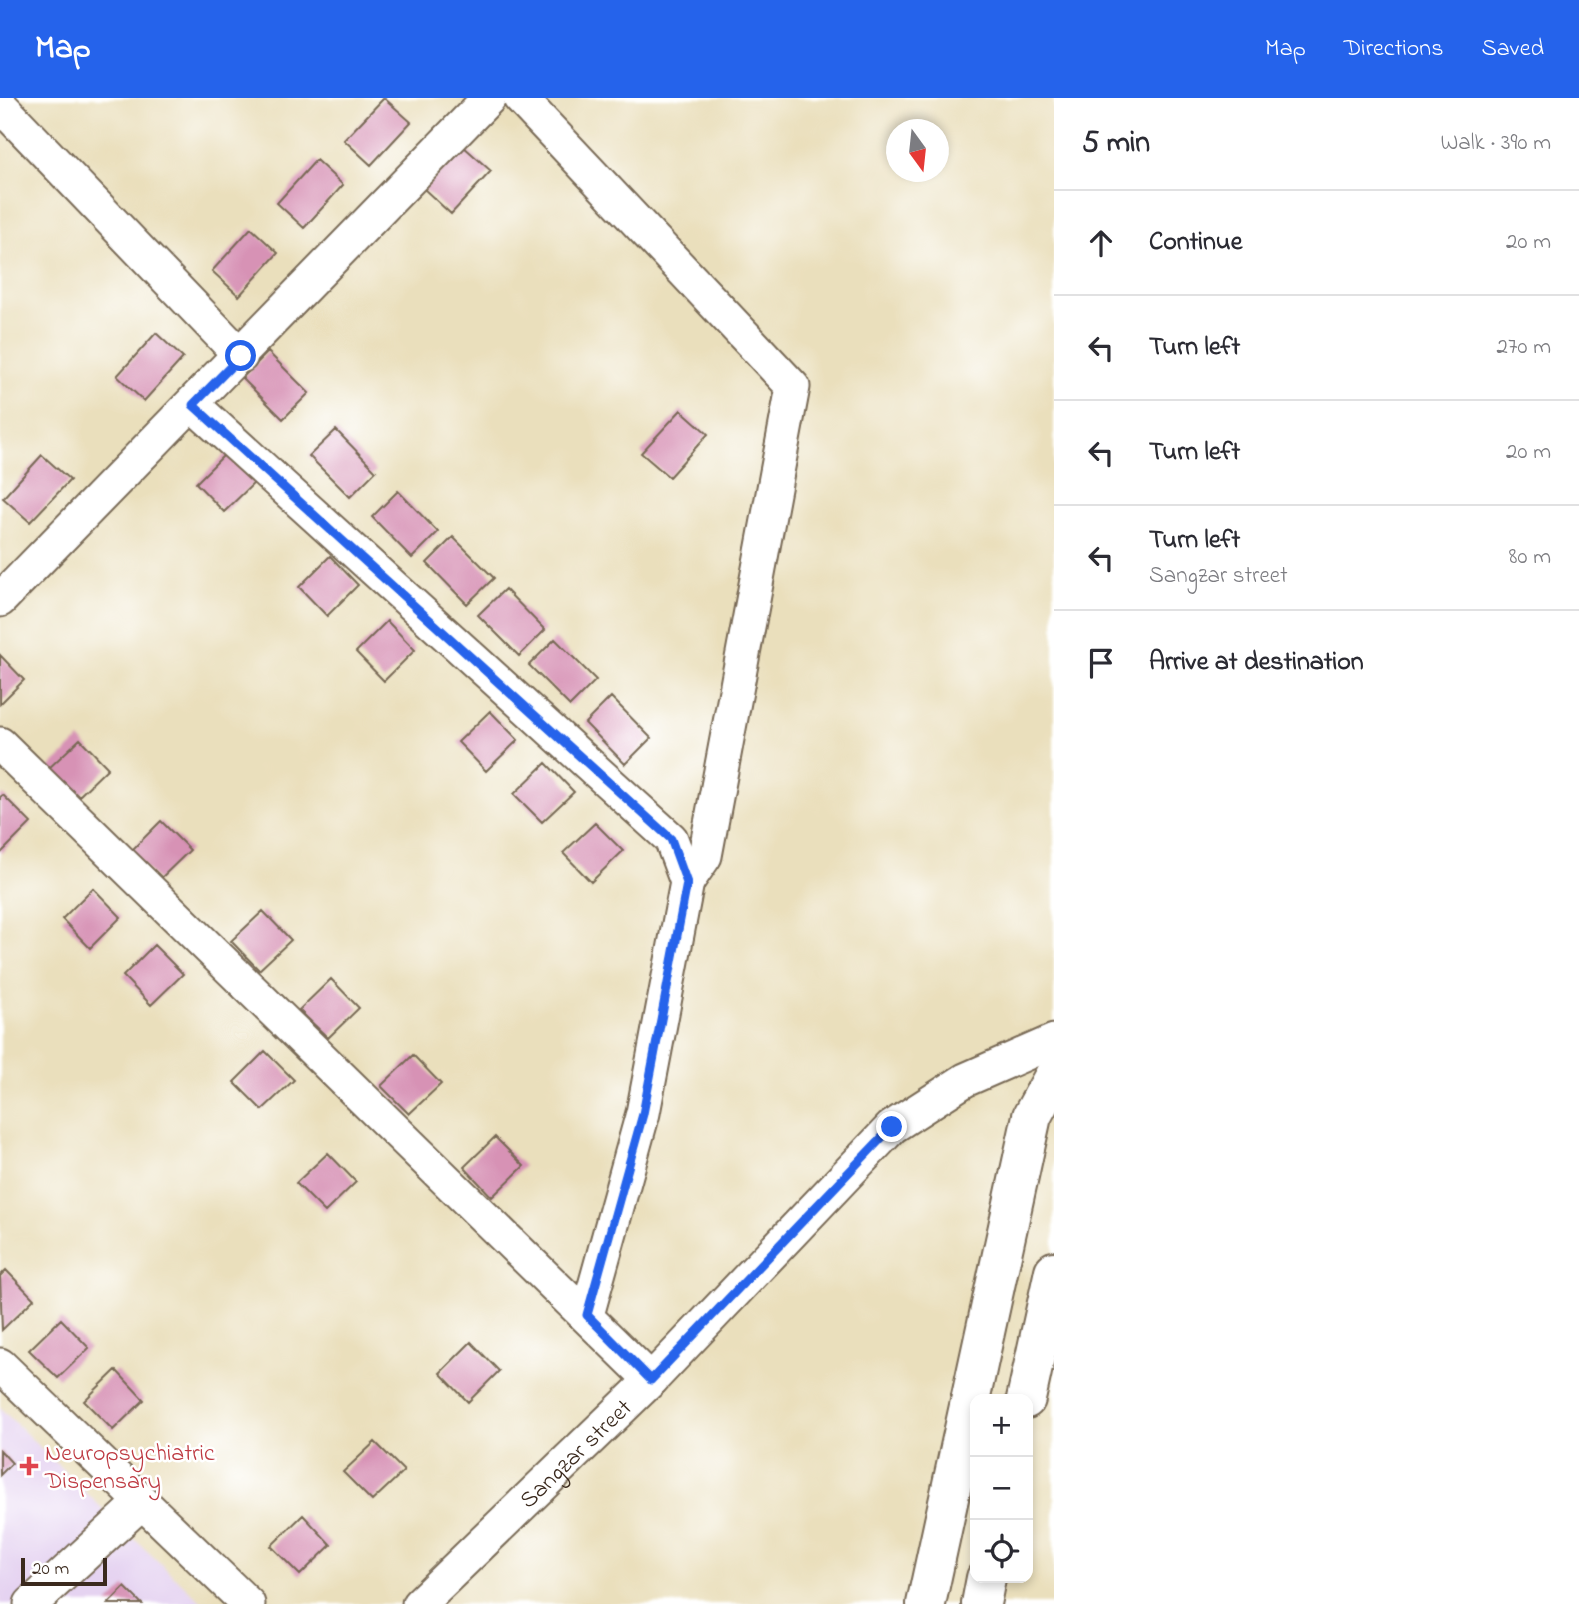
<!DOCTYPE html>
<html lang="en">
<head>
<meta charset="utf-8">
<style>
	:root { --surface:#fff; --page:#f2f2f3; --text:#2b2b33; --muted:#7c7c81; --line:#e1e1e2; --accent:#2563eb }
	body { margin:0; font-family:"Indie Flower",sans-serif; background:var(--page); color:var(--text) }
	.controls { position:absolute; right:21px; bottom:21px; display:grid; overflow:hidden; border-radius:14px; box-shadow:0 4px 10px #0003 }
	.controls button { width:63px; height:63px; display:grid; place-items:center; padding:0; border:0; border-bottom:2px solid var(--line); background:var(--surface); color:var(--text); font:35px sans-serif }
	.compass { position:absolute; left:886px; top:21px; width:63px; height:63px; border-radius:50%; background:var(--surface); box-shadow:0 4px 10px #0003; rotate:165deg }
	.scale { position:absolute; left:21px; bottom:18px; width:86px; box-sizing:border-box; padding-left:7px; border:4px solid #3b2a1e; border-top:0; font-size:19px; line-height:24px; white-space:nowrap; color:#3b2a1e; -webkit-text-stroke:5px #fff; paint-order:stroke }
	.stop { position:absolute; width:21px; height:21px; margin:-16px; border:5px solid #2563eb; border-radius:50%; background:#fff }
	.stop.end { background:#2563eb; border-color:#fff; box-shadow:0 2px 7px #0008 }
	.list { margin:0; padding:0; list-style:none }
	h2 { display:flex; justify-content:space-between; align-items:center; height:91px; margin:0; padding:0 28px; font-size:30px }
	h2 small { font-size:23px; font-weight:400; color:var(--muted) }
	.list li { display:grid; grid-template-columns:46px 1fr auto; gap:21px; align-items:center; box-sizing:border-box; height:105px; padding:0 28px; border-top:2px solid var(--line) }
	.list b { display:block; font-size:26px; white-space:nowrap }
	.list p { margin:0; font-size:23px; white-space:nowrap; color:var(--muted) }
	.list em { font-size:23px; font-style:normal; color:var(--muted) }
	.icon { flex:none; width:38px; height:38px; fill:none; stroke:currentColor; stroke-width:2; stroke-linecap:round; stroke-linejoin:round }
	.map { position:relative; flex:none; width:1054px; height:1506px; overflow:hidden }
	header { display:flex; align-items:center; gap:42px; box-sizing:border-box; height:98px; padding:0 35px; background:var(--accent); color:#fff }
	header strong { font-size:33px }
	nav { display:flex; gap:38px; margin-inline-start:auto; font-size:24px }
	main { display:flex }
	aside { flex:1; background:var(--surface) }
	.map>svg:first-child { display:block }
	.built { fill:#e5d3f1 }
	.building { fill:#d792b5 }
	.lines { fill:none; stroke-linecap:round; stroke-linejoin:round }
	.minor-casing { stroke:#786955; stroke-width:37 }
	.major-casing { stroke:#786955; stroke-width:42 }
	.minor { stroke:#fff; stroke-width:33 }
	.major { stroke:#fff; stroke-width:38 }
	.route { stroke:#2563eb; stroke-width:9 }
	.health-dot { fill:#e0444e; stroke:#fff; stroke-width:2.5 }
	.labels { text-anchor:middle; stroke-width:5; stroke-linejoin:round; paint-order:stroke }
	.health-label { font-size:24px; fill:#be3a42; stroke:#fff; text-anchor:start }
	.street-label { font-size:24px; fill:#3b2a1e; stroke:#fff }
</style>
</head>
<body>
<header>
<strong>Map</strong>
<nav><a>Map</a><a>Directions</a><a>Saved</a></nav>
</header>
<main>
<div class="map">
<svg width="1054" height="1506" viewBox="0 0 1054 1506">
	<rect width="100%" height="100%" fill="#fff"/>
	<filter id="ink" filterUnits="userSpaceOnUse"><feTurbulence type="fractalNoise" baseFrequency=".0143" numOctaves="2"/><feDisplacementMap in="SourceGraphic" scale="14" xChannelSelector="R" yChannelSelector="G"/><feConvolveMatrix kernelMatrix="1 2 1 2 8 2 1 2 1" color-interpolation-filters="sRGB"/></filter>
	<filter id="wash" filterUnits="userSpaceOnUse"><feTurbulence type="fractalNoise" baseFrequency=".00686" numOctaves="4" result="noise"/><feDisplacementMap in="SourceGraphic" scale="28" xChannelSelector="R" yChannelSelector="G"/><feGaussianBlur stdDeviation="1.57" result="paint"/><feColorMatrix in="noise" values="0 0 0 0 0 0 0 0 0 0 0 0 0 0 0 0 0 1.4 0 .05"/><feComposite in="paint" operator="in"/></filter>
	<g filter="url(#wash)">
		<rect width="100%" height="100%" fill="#eadfbc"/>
		<path class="built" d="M0 1310 117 1425 204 1506H0Z"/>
		<g id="blocks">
			<path class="building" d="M384 0 411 24 371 67 344 42Z
				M463 48 491 73 451 116 424 91Z
				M316 62 343 87 304 130 277 105Z
				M251 130 278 155 239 198 212 173Z
				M156 235 183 260 144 303 117 278Z
				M268 254 309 295 283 321 242 280Z
				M681 312 708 336 669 379 641 355Z
				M336 332 376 373 350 399 309 358Z
				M227 354 256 383 224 414 196 385Z
				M42 357 70 382 30 424 3 400Z
				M398 393 438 434 412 460 372 419Z
				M453 439 494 480 467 506 427 465Z
				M330 458 358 487 327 518 299 489Z
				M505 491 545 532 519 558 478 517Z
				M387 523 415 552 384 583 356 554Z
				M555 541 596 582 570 608 529 567Z
				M0 557 24 582 0 606Z
				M611 599 651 640 625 666 585 625Z
				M490 613 518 642 486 673 458 644Z
				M80 641 108 670 76 701 48 671Z
				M546 665 574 694 542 724 514 696Z
				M3 697 31 725 0 756V699Z
				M161 723 190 752 158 783 130 754Z
				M595 725 623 753 591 784 563 755Z
				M93 790 121 819 90 850 62 821Z
				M263 813 291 842 259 872 231 843Z
				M154 847 183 876 151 907 123 878Z
				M331 881 359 910 328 940 299 912Z
				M265 953 294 982 262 1012 234 984Z
				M413 957 441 986 409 1016 381 988Z
				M495 1039 524 1068 492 1099 464 1069Z
				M328 1055 356 1084 325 1114 296 1085Z
				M6 1172 34 1201 2 1232 0 1178Z
				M61 1221 89 1250 58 1280 29 1252Z
				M471 1244 499 1273 468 1304 440 1275Z
				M116 1272 144 1302 113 1332 84 1303Z
				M375 1344 404 1373 372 1403 343 1374Z
				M0 1352 12 1365 0 1377Z
				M303 1417 331 1447 300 1477 271 1448Z
				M125 1489 142 1506H108Z"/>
		</g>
	</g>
	<g filter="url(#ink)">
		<use href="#blocks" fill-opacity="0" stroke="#786955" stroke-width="2"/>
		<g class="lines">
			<defs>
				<g id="minor">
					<path d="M520 0 793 289 705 758 687 784"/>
					<path d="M0 7 241 258"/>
					<path d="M193 307 671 741 687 784 643 1015 587 1217"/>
					<path d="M0 502 489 0"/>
					<path d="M0 646 651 1282"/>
					<path d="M0 1267 248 1506"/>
					<path d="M31 1506 142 1404"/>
					<path id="s1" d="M419 1506 651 1282 892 1029 965 982 1054 943"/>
				</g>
				<path id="major" d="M1026 1301 1054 1173
					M926 1506 1032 1018 1054 978
					M981 1506 986 1480"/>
			</defs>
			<use href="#minor" class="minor-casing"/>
			<use href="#major" class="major-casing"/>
			<use href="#minor" class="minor"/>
			<use href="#major" class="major"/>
		</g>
	</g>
	<g class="lines" filter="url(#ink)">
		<path class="route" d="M241 258 193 307 671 741 687 785 643 1016 587 1217 651 1282 892 1029"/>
	</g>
	<path class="health-dot" d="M25.5 1357.5h7v7h7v7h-7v7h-7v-7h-7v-7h7z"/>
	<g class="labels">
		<g class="health-label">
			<text x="45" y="1362">Neuropsychiatric<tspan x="45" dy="28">Dispensary</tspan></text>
		</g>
		<g class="street-label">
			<text dy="8" stroke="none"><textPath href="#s1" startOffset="217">Sangzar street</textPath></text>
		</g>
	</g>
</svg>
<div class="controls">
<button>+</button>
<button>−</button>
<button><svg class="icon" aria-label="locate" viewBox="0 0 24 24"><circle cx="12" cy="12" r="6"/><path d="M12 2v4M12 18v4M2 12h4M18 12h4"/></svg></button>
</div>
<svg class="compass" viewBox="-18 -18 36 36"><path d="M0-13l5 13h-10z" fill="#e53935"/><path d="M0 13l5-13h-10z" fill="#7c7c81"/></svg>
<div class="scale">20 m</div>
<div class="stop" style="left:241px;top:258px"></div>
<div class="stop end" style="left:892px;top:1029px"></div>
</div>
<aside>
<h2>5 min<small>Walk · 390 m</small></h2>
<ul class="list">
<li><svg class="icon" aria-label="ahead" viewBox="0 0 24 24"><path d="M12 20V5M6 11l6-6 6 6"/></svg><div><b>Continue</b></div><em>20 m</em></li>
<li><svg class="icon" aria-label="left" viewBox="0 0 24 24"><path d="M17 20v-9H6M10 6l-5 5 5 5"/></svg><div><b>Turn left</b></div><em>270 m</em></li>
<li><svg class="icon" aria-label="left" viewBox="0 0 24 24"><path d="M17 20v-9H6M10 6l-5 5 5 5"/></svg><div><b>Turn left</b></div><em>20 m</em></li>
<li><svg class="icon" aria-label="left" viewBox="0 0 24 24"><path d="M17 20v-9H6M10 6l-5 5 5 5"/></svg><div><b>Turn left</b><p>Sangzar street</p></div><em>80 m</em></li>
<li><svg class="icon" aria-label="arrive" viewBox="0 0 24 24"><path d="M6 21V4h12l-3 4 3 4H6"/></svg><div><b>Arrive at destination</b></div></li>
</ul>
</aside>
</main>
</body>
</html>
